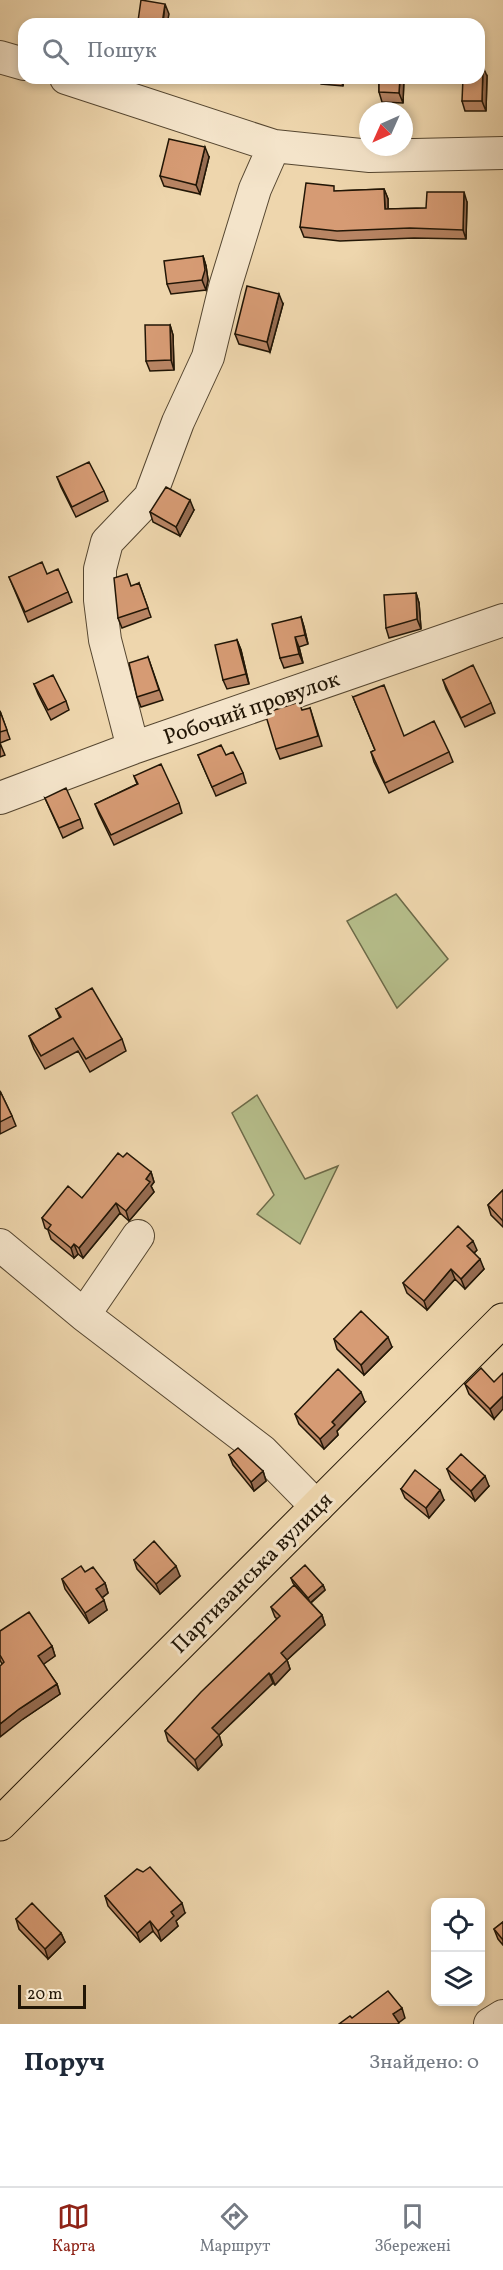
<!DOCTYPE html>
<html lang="uk">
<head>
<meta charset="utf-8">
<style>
	:root { --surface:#fff; --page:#f6f6f7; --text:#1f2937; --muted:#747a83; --line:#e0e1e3; --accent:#8f2418 }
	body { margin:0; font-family:Vollkorn,serif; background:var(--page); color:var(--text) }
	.controls { position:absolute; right:18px; bottom:18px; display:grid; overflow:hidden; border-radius:12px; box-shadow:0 3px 9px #0003 }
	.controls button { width:54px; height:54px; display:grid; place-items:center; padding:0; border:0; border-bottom:2px solid var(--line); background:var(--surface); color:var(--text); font:30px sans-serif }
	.compass { position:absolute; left:359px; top:102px; width:54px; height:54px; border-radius:50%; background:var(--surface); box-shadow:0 3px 9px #0003; rotate:225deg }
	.scale { position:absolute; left:18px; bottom:15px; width:68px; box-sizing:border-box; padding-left:6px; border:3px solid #221606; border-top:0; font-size:16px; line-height:21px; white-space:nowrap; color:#221606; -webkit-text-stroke:4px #f4e4ca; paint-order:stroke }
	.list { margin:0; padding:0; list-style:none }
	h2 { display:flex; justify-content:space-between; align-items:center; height:78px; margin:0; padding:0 24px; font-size:26px }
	h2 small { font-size:20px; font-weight:400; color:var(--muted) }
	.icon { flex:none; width:33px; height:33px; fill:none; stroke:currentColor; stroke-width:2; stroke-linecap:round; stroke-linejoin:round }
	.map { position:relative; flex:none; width:503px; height:2024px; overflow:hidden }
	.search { position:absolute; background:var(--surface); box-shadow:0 3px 9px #0003; left:18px; right:18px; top:18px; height:66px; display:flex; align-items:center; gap:15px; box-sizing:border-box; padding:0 21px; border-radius:18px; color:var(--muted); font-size:22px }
	.sheet { height:162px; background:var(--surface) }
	nav { display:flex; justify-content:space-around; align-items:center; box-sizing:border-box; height:84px; border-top:2px solid var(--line); background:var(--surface); font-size:16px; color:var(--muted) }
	nav a { display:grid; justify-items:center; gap:3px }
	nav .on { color:var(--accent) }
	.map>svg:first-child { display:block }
	.green { fill:#b6be8b; stroke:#6c6a48; stroke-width:1.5 }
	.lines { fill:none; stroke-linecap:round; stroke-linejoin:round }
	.minor-casing { stroke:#554630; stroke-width:34 }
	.major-casing { stroke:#221606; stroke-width:35 }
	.minor { stroke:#f4e4ca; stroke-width:32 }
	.major { stroke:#eed6ad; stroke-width:33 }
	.wall { fill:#b88564; stroke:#221606; stroke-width:1.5 }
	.shaded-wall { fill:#966c51; stroke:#221606; stroke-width:1.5 }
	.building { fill:#d69b74; stroke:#221606; stroke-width:1.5 }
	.labels { text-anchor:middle; stroke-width:6; stroke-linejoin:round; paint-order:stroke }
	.street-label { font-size:22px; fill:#221606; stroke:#f4e4ca }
</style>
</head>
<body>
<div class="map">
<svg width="503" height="2024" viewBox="0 0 503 2024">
	<rect width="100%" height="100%" fill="#eed6ad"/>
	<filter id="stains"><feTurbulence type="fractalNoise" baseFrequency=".00333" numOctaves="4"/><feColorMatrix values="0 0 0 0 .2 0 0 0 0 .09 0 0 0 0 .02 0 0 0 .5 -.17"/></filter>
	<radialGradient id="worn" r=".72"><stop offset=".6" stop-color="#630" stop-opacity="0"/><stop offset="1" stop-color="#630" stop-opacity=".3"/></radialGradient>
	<path class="green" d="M396 894 448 959 397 1008 347 921Z
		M257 1095 305 1179 338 1166 300 1244 257 1214 274 1195 232 1113Z"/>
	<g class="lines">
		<defs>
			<path id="minor" d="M0 57 24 64
				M66 78 274 146 370 156 503 153
				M133 748 105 640 100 600V569L107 542 150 497 178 422 208 357 225 287 255 189 274 146
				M0 798 133 748 503 620
				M0 1245 84 1315 262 1451 317 1507
				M84 1315 138 1236
				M490 2024 503 2016"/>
			<path id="major" d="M0 1824 503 1320"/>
		</defs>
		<use href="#minor" class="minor-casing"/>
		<use href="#major" class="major-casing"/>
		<use href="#minor" class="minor"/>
		<use href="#major" class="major"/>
	</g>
	<path class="wall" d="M487 76 486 111H465L462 101Z
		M258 78H275V81Z
		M319 78H344L343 86 321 84Z
		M379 78H404L403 103 382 102 379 92Z
		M209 157 200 194 164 186 160 176Z
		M384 189 388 199V209L426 208 467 202 466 239 414 238 340 241 304 237 300 227 336 191Z
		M203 256 206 266 208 280 206 290 171 294 167 284Z
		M283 304 270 352 239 344 235 334Z
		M170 325 173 335 174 370 150 371 146 361Z
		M57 477 104 491 108 501 76 517 61 487Z
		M194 510 180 536 153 522 150 512Z
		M47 574 68 592 72 602 28 622 9 577Z
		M139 583 151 617 122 628 118 618Z
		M416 593 419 603 421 629 389 638 386 628Z
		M301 617 304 627 308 644 299 647 303 663 284 668 280 658Z
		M237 640 241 650 249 684 227 689 223 680Z
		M148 657 163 700 141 707 137 697Z
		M443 680 491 703 495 713 465 727 446 689Z
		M34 684 66 701 69 710 51 720 38 694Z
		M353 697 404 736 449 752 453 762 389 793 374 762 371 752 375 750Z
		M310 708 322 746 280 759 276 749Z
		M0 711 10 739 0 743 5 755 0 757Z
		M198 755H226L243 773 246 783 216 796Z
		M134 776 179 803 182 813 114 845 99 814 95 804 137 784Z
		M45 798 80 819 83 828 63 838Z
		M56 1009 122 1039 126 1051 90 1072 78 1051 45 1069 34 1049 29 1036 60 1018Z
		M0 1091 12 1116 16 1126 0 1134Z
		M123 1157 151 1172 154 1182 151 1186 154 1192 129 1221 120 1213 83 1258 78 1254 74 1258 51 1239 48 1230 45 1228 42 1218 82 1198Z
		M503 1190V1227L491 1215 488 1205Z
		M477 1250 474 1253 484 1269 465 1289 455 1279 427 1310 407 1293 403 1283Z
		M334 1339 392 1347 364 1375 337 1349Z
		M494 1382V1419L469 1394 465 1384Z
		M365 1402 337 1431 338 1435 324 1449 299 1424 295 1414Z
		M229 1455 263 1471 266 1481 254 1491 233 1465Z
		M447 1469 489 1486 475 1501 451 1479Z
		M401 1489 444 1500 429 1518 405 1498Z
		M134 1560 180 1576 160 1594 137 1569Z
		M85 1572 105 1583 108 1593 102 1598 107 1610 89 1623 65 1589 62 1579Z
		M291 1578 323 1585 325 1590 311 1603 322 1615 325 1625 287 1660 290 1669 275 1685 273 1683 219 1735 222 1745 198 1770 168 1741 165 1731 277 1619 275 1617 271 1607 302 1593 293 1583Z
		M0 1631 52 1646 55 1656 43 1664 57 1684 60 1694 23 1719 2 1664 0 1660Z
		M105 1896 185 1913 176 1921 178 1926 161 1941 153 1931 140 1942 108 1906Z
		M16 1919 61 1933 65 1942 48 1959 19 1929Z
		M503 1922V1945L498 1939 494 1929Z"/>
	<path class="shaded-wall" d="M165 4 169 14 167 24H163Z
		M483 67 487 76 486 111 482 101Z
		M340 78H344L343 86Z
		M400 78H404L403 103 399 93Z
		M205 147 209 157 200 194 196 185Z
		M384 189 388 199V219L385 209Z
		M464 192 467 202 466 239 463 230Z
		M203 256 206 266 208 280 206 290 202 280Z
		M279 294 283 304 270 352 267 342Z
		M170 325 173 335 174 370 171 360Z
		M190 500 194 510 180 536 176 527Z
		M416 593 419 603 421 629 417 619Z
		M301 617 304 627 308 644 305 635Z
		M295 637 299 647 303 663 299 654Z
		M237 640 241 650 249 684 246 674Z
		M151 1172 154 1182 151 1186 154 1192 129 1221 126 1211 146 1179Z
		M116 1203 120 1213 83 1258 79 1248Z
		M473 1241 477 1250 471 1256 467 1246Z
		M74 1244 78 1254 74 1258 71 1248Z
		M480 1259 484 1269 465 1289 461 1279Z
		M451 1269 455 1279 427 1310 424 1301Z
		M388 1337 392 1347 364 1375 361 1365Z
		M361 1392 365 1402 337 1431 338 1435 324 1449 320 1439 332 1422Z
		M503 1396V1409L494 1419 490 1409Z
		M263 1471 266 1481 254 1491 251 1482Z
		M485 1476 489 1486 475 1501 471 1491Z
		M440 1490 444 1500 429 1518 426 1508Z
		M176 1566 180 1576 160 1594 156 1584Z
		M105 1583 108 1593 100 1599 96 1589Z
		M323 1585 325 1590 310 1603 308 1598Z
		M104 1600 107 1610 89 1623 85 1613Z
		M322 1615 325 1625 287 1660 290 1669 275 1685 271 1675 281 1653Z
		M52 1646 55 1656 41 1666 38 1656Z
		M269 1673 273 1683 219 1735 222 1745 198 1770 195 1760 212 1728Z
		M57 1684 60 1694 23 1719 0 1737V1724L19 1709Z
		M182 1903 185 1913 176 1921 178 1926 161 1941 158 1931 171 1912Z
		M150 1921 153 1931 140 1942 137 1933Z
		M61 1933 65 1942 48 1959 45 1949Z
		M402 2008 405 2018 397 2024 393 2014Z"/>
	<path class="building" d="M141 0 165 4 162 24H167H116L117 19 138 21Z
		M479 66 483 67 482 101H462L463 78H479Z
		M379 78H400L399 93 379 92Z
		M169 139 205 147 196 185 160 176Z
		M306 183 334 186V191L384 189 385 209 426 208 427 192H464L463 230 410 228 337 231 300 227Z
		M203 256 205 270 202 280 167 284 164 261Z
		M247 286 279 294 267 342 235 334Z
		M145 325H170L171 360 146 361Z
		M89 462 104 491 72 507 57 477Z
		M166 487 190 500 176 527 150 512Z
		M42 562 47 574 58 569 68 592 25 612 9 577Z
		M127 574 131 586 139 583 148 608 118 618 114 578Z
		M416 593 417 619 386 628 384 595Z
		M301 617 305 635 295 637 299 654 280 658 272 624Z
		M237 640 246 674 223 680 215 645Z
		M148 657 159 690 137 697 129 663Z
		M473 665 491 703 461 718 443 680Z
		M53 675 66 701 48 710 34 684Z
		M384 685 404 736 434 721 449 752 385 783 371 752 375 750 353 697Z
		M299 702 302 710 310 708 318 736 276 749 265 713Z
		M0 711 7 730 0 732Z
		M221 745 226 755 233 752 243 773 212 787 198 755Z
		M161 764 179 803 111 835 95 804 138 784 134 776Z
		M66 788 80 819 59 828 45 798Z
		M92 988 122 1039 86 1059 73 1038 41 1056 29 1036 61 1017 56 1009Z
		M0 1091 12 1116 0 1122Z
		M118 1153 123 1157 127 1153 151 1172 146 1179 150 1182 126 1211 116 1203 79 1248 74 1244 71 1248 48 1229 51 1225 42 1218 68 1186 82 1198Z
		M503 1190V1221L488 1205Z
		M458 1226 473 1241 467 1246 480 1259 461 1279 451 1269 424 1301 403 1283Z
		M361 1311 388 1337 361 1365 334 1339Z
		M481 1368 494 1382 503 1373V1396L490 1409 465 1384Z
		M338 1369 361 1392 332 1422 335 1425 320 1439 295 1414Z
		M238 1448 263 1471 251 1482 229 1455Z
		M461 1454 485 1476 471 1491 447 1469Z
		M415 1470 440 1490 426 1508 401 1489Z
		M154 1541 176 1566 156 1584 134 1560Z
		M305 1565 323 1585 308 1598 291 1578Z
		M81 1566 85 1572 93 1567 105 1583 96 1589 104 1600 85 1613 62 1579Z
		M294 1585 322 1615 281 1653 287 1660 271 1675 269 1673 212 1728 219 1735 195 1760 165 1731 201 1692 280 1616 271 1607Z
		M29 1612 52 1646 38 1656 57 1684 19 1709 0 1724V1666L4 1662 0 1655V1631Z
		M150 1867 182 1903 171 1912 174 1916 158 1931 150 1921 137 1933 105 1896 137 1869 143 1872Z
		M32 1903 61 1933 45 1949 16 1919Z
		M503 1922V1940L494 1929Z
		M388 1991 402 2008 393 2014 399 2023 398 2024H339L350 2016 352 2018Z"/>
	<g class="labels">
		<g class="street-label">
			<text transform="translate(251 707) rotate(-19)" y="8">Робочий провулок</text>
			<text transform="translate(251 1572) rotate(-45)" y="8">Партизанська вулиця</text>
		</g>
	</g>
	<rect width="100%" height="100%" filter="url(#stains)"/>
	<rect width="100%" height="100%" fill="url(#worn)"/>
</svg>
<div class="controls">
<button><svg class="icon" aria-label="locate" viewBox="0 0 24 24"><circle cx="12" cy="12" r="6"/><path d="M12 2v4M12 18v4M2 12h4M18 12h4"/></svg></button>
<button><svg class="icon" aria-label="layers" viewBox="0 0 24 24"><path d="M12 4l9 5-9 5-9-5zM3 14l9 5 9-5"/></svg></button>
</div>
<svg class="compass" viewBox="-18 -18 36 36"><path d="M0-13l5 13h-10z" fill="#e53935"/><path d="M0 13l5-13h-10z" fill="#747a83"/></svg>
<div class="scale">20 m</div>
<div class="search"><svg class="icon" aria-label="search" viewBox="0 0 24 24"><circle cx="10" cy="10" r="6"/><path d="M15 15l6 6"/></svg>Пошук</div>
</div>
<section class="sheet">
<h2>Поруч<small>Знайдено: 0</small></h2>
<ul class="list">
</ul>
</section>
<nav>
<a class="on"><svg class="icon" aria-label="map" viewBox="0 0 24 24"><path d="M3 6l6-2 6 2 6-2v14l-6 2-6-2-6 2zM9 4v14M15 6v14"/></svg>Карта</a>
<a><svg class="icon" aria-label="directions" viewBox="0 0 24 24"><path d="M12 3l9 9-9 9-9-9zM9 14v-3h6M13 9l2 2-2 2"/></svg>Маршрут</a>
<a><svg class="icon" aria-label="saved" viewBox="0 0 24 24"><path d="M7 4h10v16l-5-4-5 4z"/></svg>Збережені</a>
</nav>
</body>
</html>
